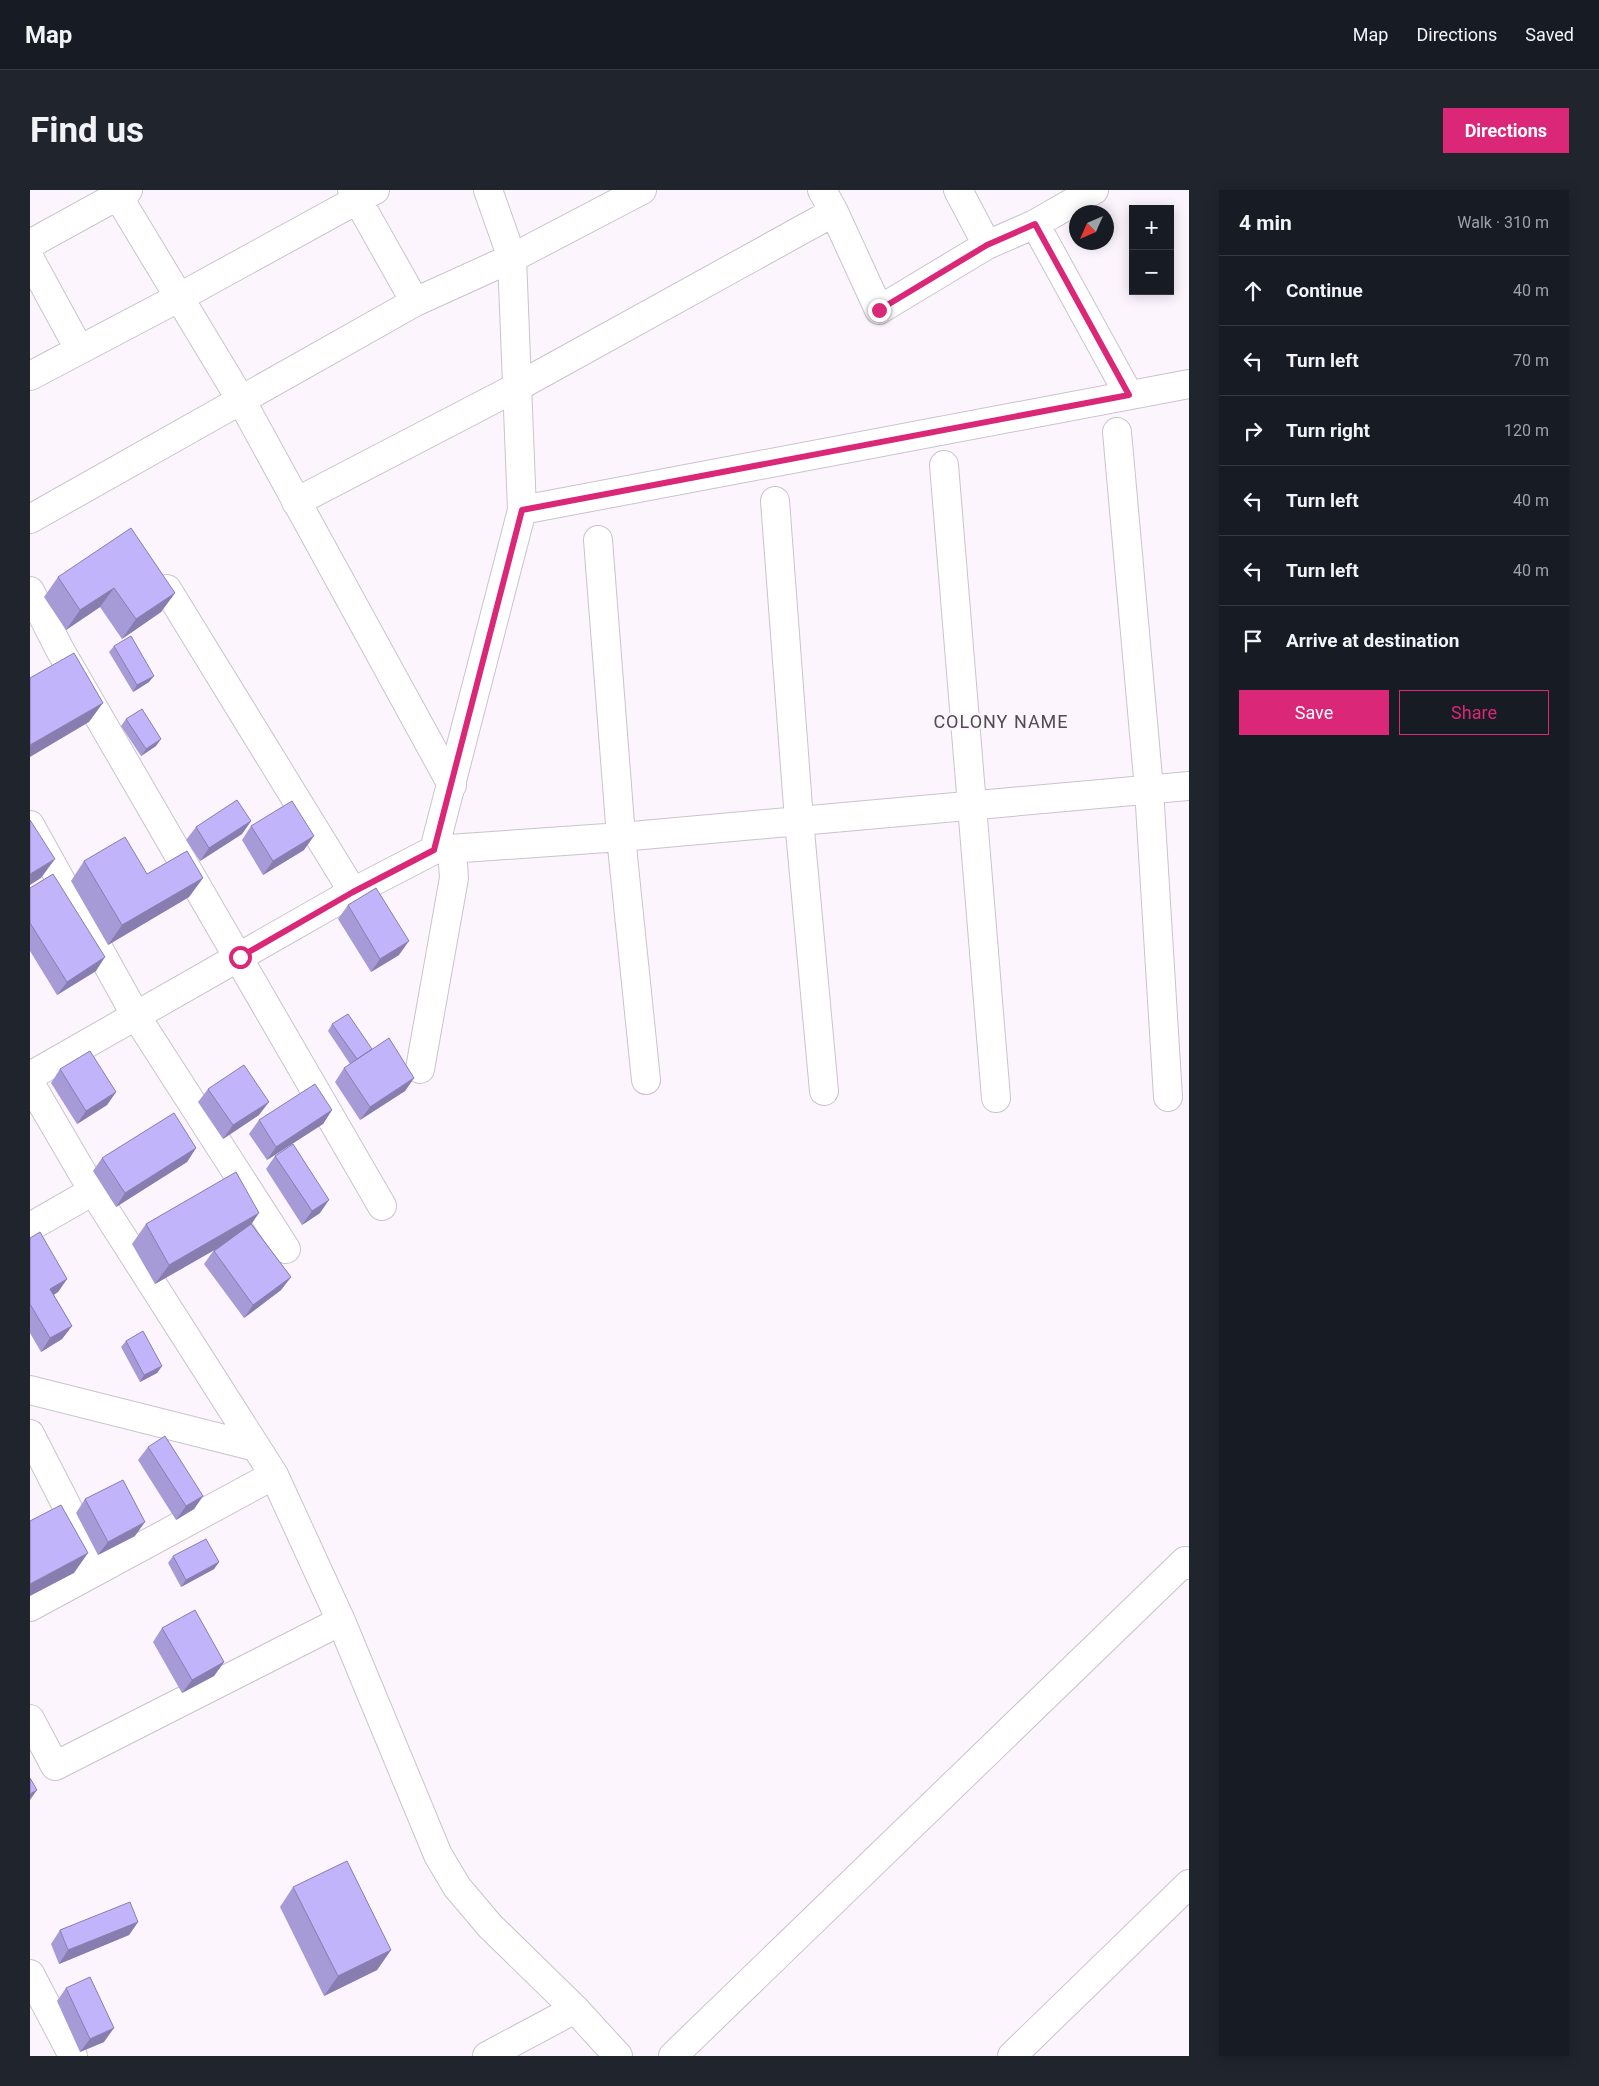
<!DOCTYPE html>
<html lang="en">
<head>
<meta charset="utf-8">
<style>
	:root { --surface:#171b24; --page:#20242c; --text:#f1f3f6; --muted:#9ea1a6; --line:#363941; --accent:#db2777 }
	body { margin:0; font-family:Roboto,sans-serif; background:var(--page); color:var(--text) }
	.controls { position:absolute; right:15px; top:15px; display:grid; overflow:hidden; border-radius:0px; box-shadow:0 2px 12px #0003 }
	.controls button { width:45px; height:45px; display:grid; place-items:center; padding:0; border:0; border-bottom:1px solid var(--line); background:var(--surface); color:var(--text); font:25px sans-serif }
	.compass { position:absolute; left:1039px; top:15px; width:45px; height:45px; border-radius:50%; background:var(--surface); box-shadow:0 2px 12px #0003; rotate:225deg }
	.stop { position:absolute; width:15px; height:15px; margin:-11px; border:4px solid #db2777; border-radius:50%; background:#fff }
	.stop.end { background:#db2777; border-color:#fff; box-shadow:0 1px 5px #0008 }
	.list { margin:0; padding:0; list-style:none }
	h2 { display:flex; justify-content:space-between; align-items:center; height:65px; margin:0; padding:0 20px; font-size:21px }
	h2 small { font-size:16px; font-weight:400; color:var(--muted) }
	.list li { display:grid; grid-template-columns:32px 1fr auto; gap:15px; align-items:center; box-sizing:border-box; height:70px; padding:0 20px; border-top:1px solid var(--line) }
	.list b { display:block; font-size:19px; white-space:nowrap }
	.list em { font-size:16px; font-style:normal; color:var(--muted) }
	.actions { display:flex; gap:10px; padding:15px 20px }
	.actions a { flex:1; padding:11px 0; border:1px solid var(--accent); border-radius:0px; text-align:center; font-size:18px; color:var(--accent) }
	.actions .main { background:var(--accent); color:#fff }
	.icon { flex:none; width:28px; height:28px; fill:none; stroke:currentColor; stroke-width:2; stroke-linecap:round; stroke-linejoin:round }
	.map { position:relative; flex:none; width:1159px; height:1866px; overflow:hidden; border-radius:0px }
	header { display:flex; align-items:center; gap:30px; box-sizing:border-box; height:70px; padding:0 25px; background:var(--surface); border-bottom:1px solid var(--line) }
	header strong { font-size:24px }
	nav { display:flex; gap:28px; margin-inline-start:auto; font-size:18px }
	.intro { display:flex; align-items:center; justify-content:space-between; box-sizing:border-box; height:120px; padding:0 30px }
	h1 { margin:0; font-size:35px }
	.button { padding:12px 22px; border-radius:0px; background:var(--accent); color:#fff; font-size:18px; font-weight:700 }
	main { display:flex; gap:30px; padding:0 30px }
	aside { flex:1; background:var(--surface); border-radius:0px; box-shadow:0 2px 12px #0003 }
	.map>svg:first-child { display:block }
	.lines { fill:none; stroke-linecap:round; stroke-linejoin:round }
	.minor-casing { stroke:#cbc3cb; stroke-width:30 }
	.minor { stroke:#fff; stroke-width:28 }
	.wall { fill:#a69bd7 }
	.shaded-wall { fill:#877eaf }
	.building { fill:#c1b4fa; stroke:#877eaf }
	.route { stroke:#db2777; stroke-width:6 }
	.labels { text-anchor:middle; stroke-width:4.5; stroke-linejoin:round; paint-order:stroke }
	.neighbourhood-label { font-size:18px; letter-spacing:1px; fill:#514b52; stroke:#fdf5fd }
</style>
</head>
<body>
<header>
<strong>Map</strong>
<nav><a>Map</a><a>Directions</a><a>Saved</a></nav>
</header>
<div class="intro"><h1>Find us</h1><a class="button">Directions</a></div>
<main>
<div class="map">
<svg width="1159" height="1866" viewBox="0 0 1159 1866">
	<rect width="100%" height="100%" fill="#fdf5fd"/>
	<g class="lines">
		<defs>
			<path id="minor" d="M322 0 385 112
				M792 0 804 22 849 120 957 55 1005 34 1064 0
				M928 0 957 55
				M88 6 211 210 422 595
				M1005 34 1099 205
				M0 54 98 0
				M0 69 49 159
				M0 186 148 108 345 0
				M1087 242 1119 599 1138 907
				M914 275 966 908
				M745 311 769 630 794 901
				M266 312 487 197 804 22
				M492 320 1159 194
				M0 329 385 112 482 68 612 0
				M568 350 591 647 616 890
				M137 399 323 702
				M0 401 30 460 352 1016
				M0 635 106 826 256 1059
				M404 660 591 647 1159 596
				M390 879 424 688 422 659
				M0 886 323 702 404 660 492 320 482 68 458 0
				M0 893 63 1001 244 1285 311 1431 408 1665 427 1697 460 1736 545 1819 588 1866
				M0 1037 63 1001
				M0 1200 226 1257
				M0 1244 69 1379
				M0 1417 244 1285
				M0 1529 25 1576 311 1431
				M0 1784 43 1866
				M457 1866 545 1819
				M643 1866 1155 1371 1159 1375
				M982 1866 1159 1694"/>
		</defs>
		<use href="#minor" class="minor-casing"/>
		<use href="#minor" class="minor"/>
	</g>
	<path class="wall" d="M28 387 145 403 131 422 92 449 70 417 36 440 14 407Z
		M84 456 119 492 103 502 79 462Z
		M96 529 126 556 111 566 91 536Z
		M221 631 212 644 170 671 156 650 166 637Z
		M221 636 274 660 233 685 212 650Z
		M54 671 117 684 173 688 159 707 78 755 41 691Z
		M0 698 66 781 27 805 0 761Z
		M318 715 369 765 341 782 308 729Z
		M302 834 342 859 384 888 375 901 330 930 305 892 314 878 320 874 298 841Z
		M30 879 86 902 77 915 47 934 21 893Z
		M178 899 229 925 193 949 168 912Z
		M302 920 293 934 237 970 219 944 229 930Z
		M166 958 157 972 86 1017 63 981 72 968Z
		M245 966 290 1023 272 1035 236 979Z
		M116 1034H222L261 1087 251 1100 214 1128 174 1074 184 1060 125 1094 102 1054Z
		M0 1048 37 1089 28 1102 24 1105 42 1136 32 1149 11 1162 0 1143Z
		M96 1151 132 1176 127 1183 110 1192 91 1157Z
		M118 1257 173 1306 164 1319 146 1330 108 1270Z
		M55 1309 105 1346 68 1365 46 1323Z
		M143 1366 189 1372 184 1379 151 1397 138 1373Z
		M132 1438 194 1472 184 1486 152 1503 123 1452Z
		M263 1697 361 1760 347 1780 294 1806 250 1717Z
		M108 1732 99 1745 29 1774 21 1754 30 1740Z
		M36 1798 74 1852 50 1862 27 1811Z"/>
	<path class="shaded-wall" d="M84 398 70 417 36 440 50 420Z
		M145 403 131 422 92 449 106 429Z
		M124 486 119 492 103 502 107 495Z
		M73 513 59 532 0 567V555Z
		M131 549 126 556 111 566 116 559Z
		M221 631 212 644 170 671 179 658Z
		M284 646 274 660 233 685 243 671Z
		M25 669 11 688 0 695V684Z
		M173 688 159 707 78 755 92 735Z
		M379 751 369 765 341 782 350 769Z
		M75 767 66 781 27 805 37 792Z
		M384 888 375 901 330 930 340 917Z
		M86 902 77 915 47 934 56 921Z
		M239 912 229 925 193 949 203 935Z
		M302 920 293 934 237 970 246 957Z
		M166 958 157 972 86 1017 95 1003Z
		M299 1010 290 1023 272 1035 282 1021Z
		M229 1023 216 1042 125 1094 139 1075Z
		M261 1087 251 1100 214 1128 223 1115Z
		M37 1089 28 1102 11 1112 20 1099Z
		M42 1136 32 1149 11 1162 20 1148Z
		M132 1176 127 1183 110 1192 114 1185Z
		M173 1306 164 1319 146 1330 156 1316Z
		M115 1332 105 1346 68 1365 78 1352Z
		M58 1363 44 1383 0 1406V1394Z
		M189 1372 184 1379 151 1397 156 1390Z
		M194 1472 184 1486 152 1503 162 1490Z
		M7 1600 0 1610V1604Z
		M108 1732 99 1745 29 1774 38 1760Z
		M361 1760 347 1780 294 1806 308 1786Z
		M84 1838 74 1852 50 1862 60 1849Z"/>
	<path class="building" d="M101 338 145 403 106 429 84 398 50 420 28 387Z
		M101 446 124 486 107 495 84 456Z
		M44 463 73 513 0 555V488Z
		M112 519 131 549 116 559 96 529Z
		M207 610 221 631 179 658 166 637Z
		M262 611 284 646 243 671 221 636Z
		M0 630 25 669 0 684Z
		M95 647 117 684 157 661 173 688 92 735 54 671Z
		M23 684 75 767 37 792 0 733V698Z
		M346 698 379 751 350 769 318 715Z
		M318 824 342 859 327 869 302 834Z
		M359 848 384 888 340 917 314 878Z
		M60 861 86 902 56 921 30 879Z
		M214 875 239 912 203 935 178 899Z
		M285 894 302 920 246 957 229 930Z
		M144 923 166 958 95 1003 72 968Z
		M263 954 299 1010 282 1021 245 966Z
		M206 982 229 1023 139 1075 116 1034Z
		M221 1034 261 1087 223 1115 184 1061Z
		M10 1042 37 1089 20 1099 42 1136 20 1148 0 1114V1048Z
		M113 1141 132 1176 114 1185 96 1151Z
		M135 1246 173 1306 156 1316 118 1257Z
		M93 1290 115 1332 78 1352 55 1309Z
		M31 1315 58 1363 0 1394V1331Z
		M176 1349 189 1372 156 1390 143 1366Z
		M165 1420 194 1472 162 1490 132 1438Z
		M0 1588 7 1600 0 1604Z
		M317 1671 361 1760 308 1786 263 1697Z
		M100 1712 108 1732 38 1760 30 1740Z
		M60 1787 84 1838 60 1849 36 1798Z"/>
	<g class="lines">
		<path class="route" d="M210 767 323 702 404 660 492 320 1099 205 1005 34 957 55 849 120"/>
	</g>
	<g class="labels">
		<g class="neighbourhood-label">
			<text x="971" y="538">COLONY NAME</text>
		</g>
	</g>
</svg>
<div class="controls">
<button>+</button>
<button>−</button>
</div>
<svg class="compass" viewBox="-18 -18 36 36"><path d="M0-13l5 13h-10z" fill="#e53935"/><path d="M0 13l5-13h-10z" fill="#9ea1a6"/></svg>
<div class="stop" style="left:210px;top:767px"></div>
<div class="stop end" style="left:849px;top:120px"></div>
</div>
<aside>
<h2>4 min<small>Walk · 310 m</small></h2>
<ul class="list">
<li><svg class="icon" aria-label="ahead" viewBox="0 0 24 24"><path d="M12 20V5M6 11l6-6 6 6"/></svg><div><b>Continue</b></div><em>40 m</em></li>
<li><svg class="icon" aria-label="left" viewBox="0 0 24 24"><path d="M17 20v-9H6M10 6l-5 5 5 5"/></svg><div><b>Turn left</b></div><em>70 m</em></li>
<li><svg class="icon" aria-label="right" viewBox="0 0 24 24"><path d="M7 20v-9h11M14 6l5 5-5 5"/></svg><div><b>Turn right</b></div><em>120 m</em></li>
<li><svg class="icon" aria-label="left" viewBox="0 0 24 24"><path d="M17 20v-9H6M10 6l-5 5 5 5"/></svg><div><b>Turn left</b></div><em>40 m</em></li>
<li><svg class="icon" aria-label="left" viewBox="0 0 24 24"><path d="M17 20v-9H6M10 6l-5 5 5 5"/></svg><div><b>Turn left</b></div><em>40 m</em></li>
<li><svg class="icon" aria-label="arrive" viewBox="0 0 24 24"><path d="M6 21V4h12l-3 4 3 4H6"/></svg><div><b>Arrive at destination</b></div></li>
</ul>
<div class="actions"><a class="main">Save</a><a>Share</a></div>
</aside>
</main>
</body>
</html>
